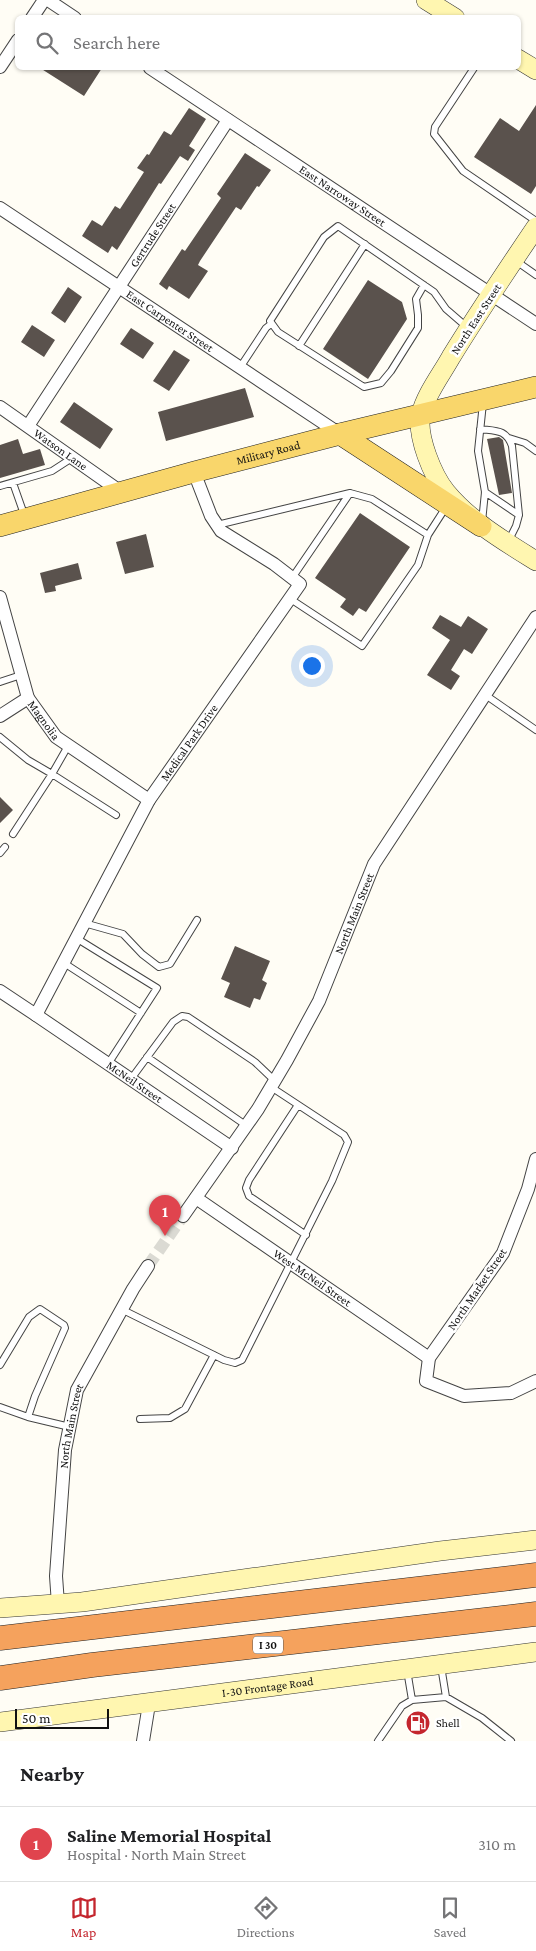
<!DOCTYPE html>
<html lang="en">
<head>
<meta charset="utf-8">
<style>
	:root { --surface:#fff; --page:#f6f6f6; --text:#202124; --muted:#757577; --line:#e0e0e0; --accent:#c4262e }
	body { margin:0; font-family:"Crimson Pro",serif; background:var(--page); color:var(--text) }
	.scale { position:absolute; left:15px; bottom:12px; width:94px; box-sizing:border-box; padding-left:5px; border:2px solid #111; border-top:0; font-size:14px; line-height:18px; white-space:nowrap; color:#111; -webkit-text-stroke:4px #fff; paint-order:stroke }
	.you { position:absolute; left:311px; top:665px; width:18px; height:18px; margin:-12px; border:4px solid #fff; border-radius:50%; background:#1a73e8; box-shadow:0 0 0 8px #1a73e833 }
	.badge { display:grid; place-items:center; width:32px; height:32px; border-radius:50%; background:var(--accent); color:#fff; font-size:16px; font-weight:700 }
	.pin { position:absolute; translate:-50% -41px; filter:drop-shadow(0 1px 2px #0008) }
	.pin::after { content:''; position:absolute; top:26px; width:18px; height:15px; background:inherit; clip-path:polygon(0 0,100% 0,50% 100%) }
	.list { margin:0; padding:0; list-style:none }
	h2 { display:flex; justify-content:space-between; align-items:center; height:65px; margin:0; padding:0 20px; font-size:21px }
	h2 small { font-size:16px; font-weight:400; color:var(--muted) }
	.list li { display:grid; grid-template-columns:32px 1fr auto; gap:15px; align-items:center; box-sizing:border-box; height:75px; padding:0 20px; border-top:1px solid var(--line) }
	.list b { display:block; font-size:19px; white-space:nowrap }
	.list p { margin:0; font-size:16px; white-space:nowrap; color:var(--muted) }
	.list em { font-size:16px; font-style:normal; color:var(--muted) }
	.icon { flex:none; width:28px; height:28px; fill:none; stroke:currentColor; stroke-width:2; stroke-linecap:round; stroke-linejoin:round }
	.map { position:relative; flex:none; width:536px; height:1741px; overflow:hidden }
	.search { position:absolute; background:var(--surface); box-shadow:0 1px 4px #0004; left:15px; right:15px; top:15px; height:55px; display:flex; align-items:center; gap:12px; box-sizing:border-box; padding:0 18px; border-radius:8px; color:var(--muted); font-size:19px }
	.sheet { height:140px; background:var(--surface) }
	nav { display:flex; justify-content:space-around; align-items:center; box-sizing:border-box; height:70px; border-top:1px solid var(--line); background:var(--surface); font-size:14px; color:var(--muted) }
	nav a { display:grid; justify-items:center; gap:2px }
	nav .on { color:var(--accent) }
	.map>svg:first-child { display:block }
	.building { fill:#5a524d }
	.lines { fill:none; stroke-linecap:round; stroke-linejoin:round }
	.street-tunnel { stroke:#dbdad3; stroke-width:12; stroke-dasharray:12 6; stroke-linecap:butt }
	.lane-casing { stroke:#444; stroke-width:8 }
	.street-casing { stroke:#444; stroke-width:14 }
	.secondary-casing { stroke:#333; stroke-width:20 }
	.primary-casing { stroke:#222; stroke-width:22 }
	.highway-casing { stroke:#222; stroke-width:25 }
	.lane { stroke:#fff; stroke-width:6 }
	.street { stroke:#fff; stroke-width:12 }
	.secondary { stroke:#fff6b0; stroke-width:19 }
	.primary { stroke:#f9d66b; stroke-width:21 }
	.highway { stroke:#f5a25d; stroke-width:24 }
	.labels { text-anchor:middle; stroke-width:5; stroke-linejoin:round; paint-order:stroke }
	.shield { fill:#fff; stroke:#585858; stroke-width:1 }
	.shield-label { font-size:11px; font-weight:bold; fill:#111 }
	.street-label { font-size:12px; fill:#111; stroke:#fff }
	.poi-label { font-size:12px; fill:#111; stroke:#fff; text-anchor:start }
</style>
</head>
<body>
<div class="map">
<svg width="536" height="1741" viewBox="0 0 536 1741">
	<rect width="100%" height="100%" fill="#fffdf5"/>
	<path class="building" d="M40 68H102L84 96Z
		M536 105V186L531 194 474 157 500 118 519 131Z
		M189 108 206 119 189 146 195 150 188 161 180 156 161 184 159 183 117 250 112 246 108 253 82 236 92 220 102 226 115 206 120 209 144 172 137 168 147 154 149 155 164 131 171 135Z
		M245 153 271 170 259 187 257 186 241 210 236 207 200 261 198 265 208 271 189 299 169 286 167 290 159 284 182 249 185 251 221 198 217 194Z
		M368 280 402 302 407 319 368 379 323 349Z
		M68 287 82 297 65 323 51 313Z
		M32 325 55 340 44 357 21 342Z
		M131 328 154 343 143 359 120 344Z
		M174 350 190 360 169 391 153 381Z
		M245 388 254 417 166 441 158 412Z
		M74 402 113 429 100 449 60 422Z
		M499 437 503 440 512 493 499 495 487 439Z
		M18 439 23 454 40 449 45 465 0 478V445Z
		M360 513 410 547 366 612 359 608 353 616 340 607 346 599 315 578Z
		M146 534 154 567 125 574 116 542Z
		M78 563 82 579 55 586 56 591 45 593 40 573Z
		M440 615 461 627 468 616 488 629 472 654 464 649 451 670 460 676 451 690 427 675 450 640 432 628Z
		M0 797 13 810 0 823Z
		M235 946 270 961 262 980 267 983 260 1000 254 998 250 1008 224 997 230 983 221 979Z"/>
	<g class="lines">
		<path class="street-tunnel" d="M148 1266 183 1216"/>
		<defs>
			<path id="lane" d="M474 68 435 127 434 134 463 171 536 221
				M516 261 536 275
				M424 285 416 299 418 315V328L391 371 381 383 364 387 278 332 270 321 324 237 338 226 434 292 446 309 468 328
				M299 346 365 244
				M241 366 266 328 271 324
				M480 429C496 431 506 429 512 446L519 515
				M509 438 525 443 536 451
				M13 483 25 517
				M0 486 52 471 72 458
				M485 492 519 515 516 526 508 542
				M482 522 485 492 478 451 483 403
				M217 525 350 493
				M428 535 446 507
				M289 598 362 646 418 565 428 535 372 499 350 493 292 578
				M0 682 21 675
				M484 694 536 730
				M0 737 28 760 52 774 13 834
				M68 746 52 774 116 815
				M0 853 5 847
				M84 923 123 934 142 954 159 967 170 964 197 920
				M76 938 157 988 108 1064
				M64 963 141 1013
				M147 1057 247 1126
				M131 1079 173 1022 182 1016 188 1017 255 1062 275 1081
				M298 1105 249 1180 246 1188 249 1196 306 1235
				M121 1309 224 1360 235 1363 242 1360 332 1181 348 1142 344 1135 271 1087
				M0 1365 29 1317 40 1309 64 1325 65 1328 35 1396 28 1417
				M0 1407 28 1417 70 1427
				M140 1419 170 1418 185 1409 214 1355
				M441 1666 446 1697
				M407 1670 412 1700
				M378 1741 402 1706 412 1700 446 1697 482 1718 511 1741"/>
			<g id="street">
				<path d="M48 0 75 18"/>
				<path d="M32 18 44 0"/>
				<path d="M0 67 18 40"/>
				<path id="s1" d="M150 68 536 324"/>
				<path id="s2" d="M0 208 340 434"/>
				<path id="s3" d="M0 407 121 492"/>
				<path id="s4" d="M28 426 228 120"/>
				<path id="s5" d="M0 597 28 698 56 737 149 800"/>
				<path d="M0 716 28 698"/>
				<path id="s6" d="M0 991 36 1015 149 800 300 584 274 564 221 531 211 516 194 472"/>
				<path id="s7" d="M36 1015 232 1148"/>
				<path d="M536 1159 528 1189 503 1253 429 1358 426 1381 464 1396 511 1393 536 1381"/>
				<path id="s8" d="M196 1198 429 1358"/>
				<path id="s9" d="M183 1216 258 1109 287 1060 319 1001 374 864 536 617"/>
				<path id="s10" d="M58 1604 56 1576 65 1450 77 1390 133 1289 148 1266"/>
				<path d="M143 1741 149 1704"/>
			</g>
			<g id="secondary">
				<path d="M426 0 455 18"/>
				<path d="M518 59 536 70"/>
				<path d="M536 227C507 270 478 313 451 357 441 375 426 394 421 414 416 436 433 476 446 492 470 521 504 541 536 561"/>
				<path d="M0 1608 82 1602 440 1551 536 1540"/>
				<path id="s11" d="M0 1722 536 1652"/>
			</g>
			<g id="primary">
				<path d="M340 434 481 526"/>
				<path id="s12" d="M0 526 194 472 340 434 536 387"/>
			</g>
			<path id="highway" d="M0 1638 536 1575
				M0 1678 92 1665 536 1614"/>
		</defs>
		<use href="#lane" class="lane-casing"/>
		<use href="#street" class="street-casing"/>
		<use href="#secondary" class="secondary-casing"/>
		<use href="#primary" class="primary-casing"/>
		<use href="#highway" class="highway-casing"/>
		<use href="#lane" class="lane"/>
		<use href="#street" class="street"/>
		<use href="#secondary" class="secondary"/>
		<use href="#primary" class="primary"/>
		<use href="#highway" class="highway"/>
	</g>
	<defs>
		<symbol id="fuel-disc" viewBox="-11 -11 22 22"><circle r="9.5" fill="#c4262e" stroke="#fff"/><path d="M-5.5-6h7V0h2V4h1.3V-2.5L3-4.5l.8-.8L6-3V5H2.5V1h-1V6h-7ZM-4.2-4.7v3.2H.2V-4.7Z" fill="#fff"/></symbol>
	</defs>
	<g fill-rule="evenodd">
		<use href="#fuel-disc" x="404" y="1709" width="28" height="28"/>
	</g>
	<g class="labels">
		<rect class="shield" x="253" y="1636.5" width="30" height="17" rx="4"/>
		<g class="shield-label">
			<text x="268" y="1649">I 30</text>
		</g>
		<g class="street-label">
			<text dy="4" stroke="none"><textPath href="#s1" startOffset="231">East Narroway Street</textPath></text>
			<text dy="4" stroke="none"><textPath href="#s4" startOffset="228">Gertrude Street</textPath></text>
			<text transform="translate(476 319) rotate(-57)" y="4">North East Street</text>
			<text dy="4" stroke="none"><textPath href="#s2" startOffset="204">East Carpenter Street</textPath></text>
			<text dy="4" stroke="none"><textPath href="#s3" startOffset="74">Watson Lane</textPath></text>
			<text dy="4" stroke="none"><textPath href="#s12" startOffset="278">Military Road</textPath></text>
			<text dy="4" stroke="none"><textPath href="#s5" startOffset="132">Magnolia</textPath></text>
			<text dy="4" stroke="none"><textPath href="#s6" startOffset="356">Medical Park Drive</textPath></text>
			<text dy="4" stroke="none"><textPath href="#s9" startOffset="349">North Main Street</textPath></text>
			<text dy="4" stroke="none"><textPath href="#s7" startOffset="119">McNeil Street</textPath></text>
			<text dy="4" stroke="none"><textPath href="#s8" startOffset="141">West McNeil Street</textPath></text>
			<text transform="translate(477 1289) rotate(-56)" y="4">North Market Street</text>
			<text dy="4" stroke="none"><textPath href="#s10" startOffset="179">North Main Street</textPath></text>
			<text dy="4" stroke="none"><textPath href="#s11" startOffset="270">I-30 Frontage Road</textPath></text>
		</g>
		<g class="poi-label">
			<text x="436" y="1727">Shell</text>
		</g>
	</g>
</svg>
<div class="scale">50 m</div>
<div class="you"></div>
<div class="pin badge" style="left:165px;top:1236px;background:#e0444e">1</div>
<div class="search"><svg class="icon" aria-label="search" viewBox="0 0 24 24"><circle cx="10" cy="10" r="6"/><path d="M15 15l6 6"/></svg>Search here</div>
</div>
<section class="sheet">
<h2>Nearby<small></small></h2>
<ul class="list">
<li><span class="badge" style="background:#e0444e">1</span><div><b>Saline Memorial Hospital</b><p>Hospital · North Main Street</p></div><em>310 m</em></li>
</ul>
</section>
<nav>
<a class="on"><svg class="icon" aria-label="map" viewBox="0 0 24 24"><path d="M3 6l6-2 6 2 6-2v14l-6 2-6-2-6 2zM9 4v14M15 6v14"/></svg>Map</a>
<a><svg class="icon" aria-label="directions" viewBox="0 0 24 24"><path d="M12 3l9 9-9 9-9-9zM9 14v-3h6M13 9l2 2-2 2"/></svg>Directions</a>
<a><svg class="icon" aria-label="saved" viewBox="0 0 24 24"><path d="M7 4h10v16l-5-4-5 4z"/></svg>Saved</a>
</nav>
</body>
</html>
